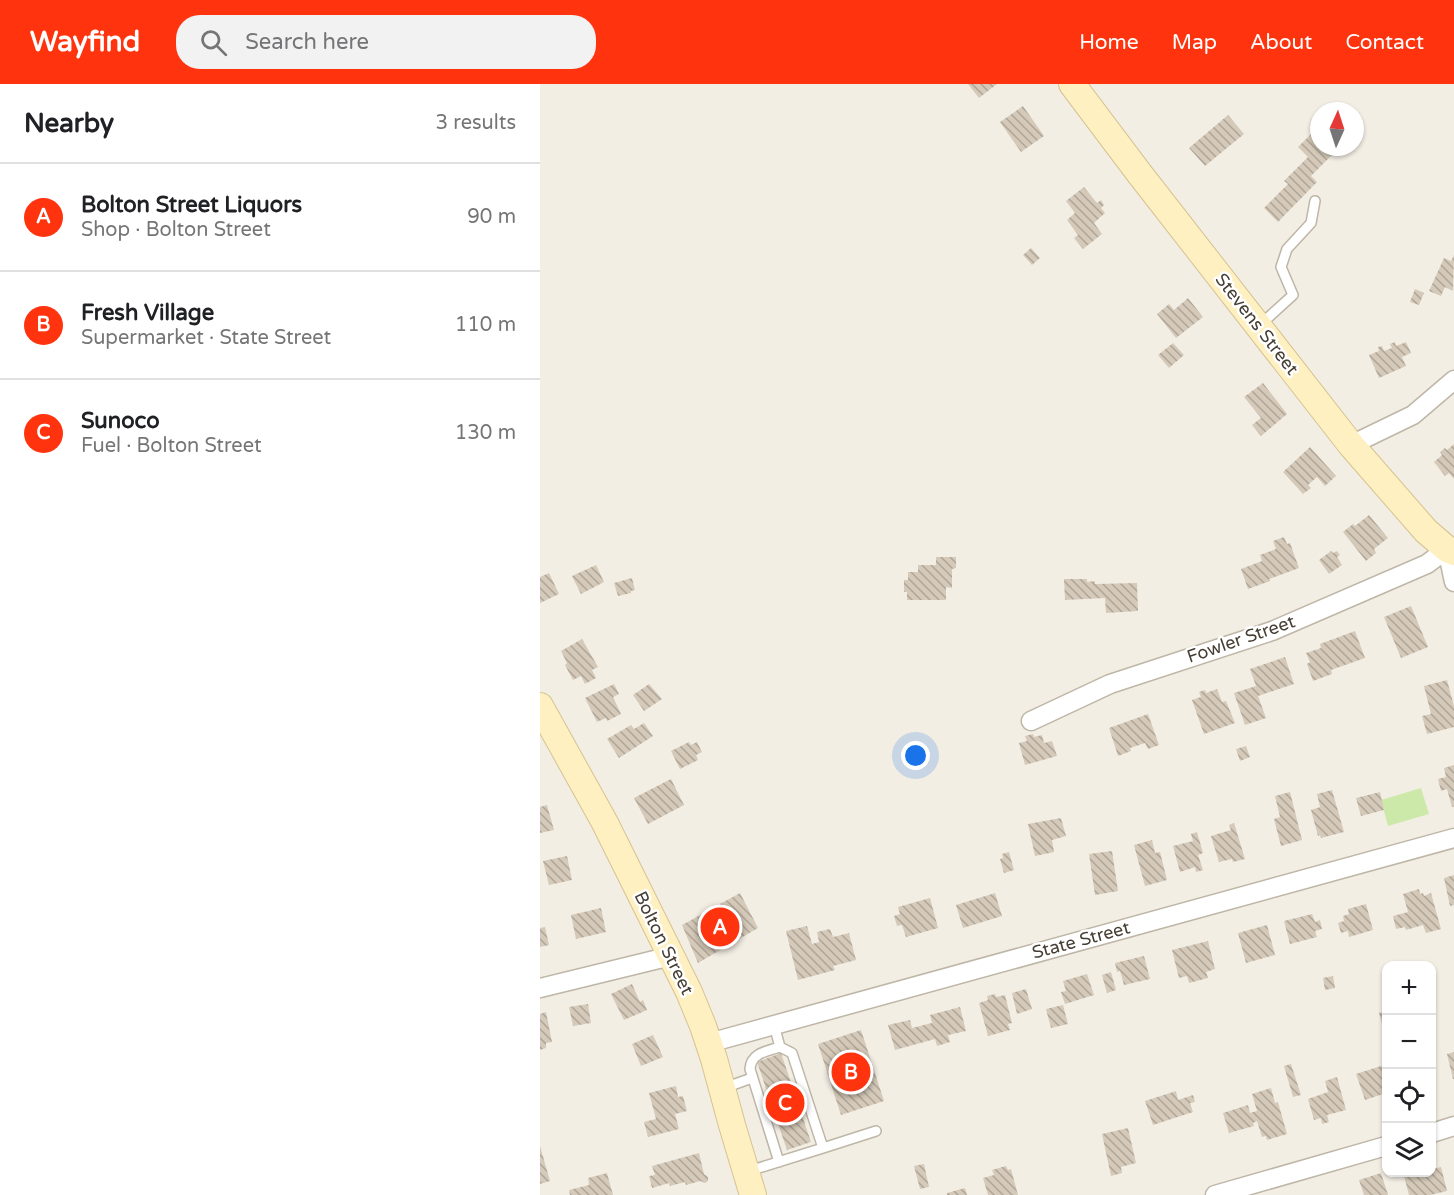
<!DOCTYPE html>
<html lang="en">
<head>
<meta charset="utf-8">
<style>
	:root { --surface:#fff; --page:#f2f2f2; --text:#202124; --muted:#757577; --line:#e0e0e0; --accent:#ff340e }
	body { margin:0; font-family:"Varela Round",sans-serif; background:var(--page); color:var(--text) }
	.controls { position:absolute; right:18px; bottom:18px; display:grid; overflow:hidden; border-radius:12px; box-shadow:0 2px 4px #0004 }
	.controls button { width:54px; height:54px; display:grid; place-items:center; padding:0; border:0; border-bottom:2px solid var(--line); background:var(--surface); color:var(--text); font:30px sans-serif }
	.compass { position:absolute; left:770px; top:18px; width:54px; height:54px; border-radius:50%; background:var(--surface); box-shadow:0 2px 4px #0004; rotate:3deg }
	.you { position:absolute; left:376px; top:672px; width:21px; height:21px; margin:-15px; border:4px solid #fff; border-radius:50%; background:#1a73e8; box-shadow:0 0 0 9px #1a73e833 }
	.badge { display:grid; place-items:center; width:39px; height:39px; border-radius:50%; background:var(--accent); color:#fff; font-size:20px; font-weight:700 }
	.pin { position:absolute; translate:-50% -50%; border:3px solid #fff; box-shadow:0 2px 6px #0006 }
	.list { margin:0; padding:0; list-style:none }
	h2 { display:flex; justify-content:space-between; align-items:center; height:78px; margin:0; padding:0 24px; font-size:26px }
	h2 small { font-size:20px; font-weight:400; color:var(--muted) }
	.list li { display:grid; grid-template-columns:39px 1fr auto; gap:18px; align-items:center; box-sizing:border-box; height:108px; padding:0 24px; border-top:2px solid var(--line) }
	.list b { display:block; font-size:22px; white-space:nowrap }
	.list p { margin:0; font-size:20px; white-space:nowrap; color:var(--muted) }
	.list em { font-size:20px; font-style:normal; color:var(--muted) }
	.icon { flex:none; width:33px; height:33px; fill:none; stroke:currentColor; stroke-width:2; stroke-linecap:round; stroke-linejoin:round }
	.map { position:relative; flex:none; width:914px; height:1111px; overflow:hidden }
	header { display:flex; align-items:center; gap:36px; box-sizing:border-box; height:84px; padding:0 30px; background:var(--accent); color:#fff }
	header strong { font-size:28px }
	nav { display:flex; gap:33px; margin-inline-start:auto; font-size:21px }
	.search { width:420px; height:54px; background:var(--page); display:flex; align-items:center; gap:15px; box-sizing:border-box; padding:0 21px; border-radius:24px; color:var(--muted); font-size:22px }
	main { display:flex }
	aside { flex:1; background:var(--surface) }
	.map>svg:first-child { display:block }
	.garden { fill:#cde9aa }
	.building { fill:url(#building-back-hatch) }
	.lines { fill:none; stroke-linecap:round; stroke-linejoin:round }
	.lane-casing { stroke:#beb6a6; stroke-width:12 }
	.street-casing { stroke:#beb6a6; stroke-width:21 }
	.secondary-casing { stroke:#d5c391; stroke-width:28 }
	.lane { stroke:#fff; stroke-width:9 }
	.street { stroke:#fff; stroke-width:18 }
	.secondary { stroke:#fff0c1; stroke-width:26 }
	.labels { text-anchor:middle; stroke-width:5; stroke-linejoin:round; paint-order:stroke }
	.street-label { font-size:18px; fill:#453e33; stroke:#fff }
</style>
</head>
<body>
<header>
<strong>Wayfind</strong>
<div class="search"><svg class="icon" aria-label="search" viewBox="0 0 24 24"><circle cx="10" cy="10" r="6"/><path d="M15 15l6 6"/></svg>Search here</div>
<nav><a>Home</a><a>Map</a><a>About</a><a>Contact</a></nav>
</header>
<main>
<aside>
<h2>Nearby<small>3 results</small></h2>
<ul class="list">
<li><span class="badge">A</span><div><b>Bolton Street Liquors</b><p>Shop · Bolton Street</p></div><em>90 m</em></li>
<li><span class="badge">B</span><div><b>Fresh Village</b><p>Supermarket · State Street</p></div><em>110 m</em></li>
<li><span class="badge">C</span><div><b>Sunoco</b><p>Fuel · Bolton Street</p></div><em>130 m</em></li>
</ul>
</aside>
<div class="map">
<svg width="914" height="1111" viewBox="0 0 914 1111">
	<defs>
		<pattern id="building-back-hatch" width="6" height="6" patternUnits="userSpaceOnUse" patternTransform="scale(1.5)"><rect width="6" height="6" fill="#d5cab9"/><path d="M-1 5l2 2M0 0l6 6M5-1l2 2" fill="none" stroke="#afa597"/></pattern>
	</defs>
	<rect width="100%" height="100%" fill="#f3eee4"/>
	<path class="garden" d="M881 704 889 730 848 742 841 716Z"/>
	<path class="building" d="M428 0H457L439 14Z
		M483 22 504 52 481 68 460 38Z
		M688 31 704 50 665 82 649 64Z
		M779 42V63H800L771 92 777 98 738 138 724 124 748 100 744 97 768 73 758 63Z
		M544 103 557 119 561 116 564 121 561 124 565 129 554 139 562 150 543 165 534 154 538 151 527 136 535 129 526 117Z
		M491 164 500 174 492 181 483 171Z
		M914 171 913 207 905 203 901 212 889 207 904 174 911 177Z
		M875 205 884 209 879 221 870 218Z
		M648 214 663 233 636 254 617 230 629 220 634 226Z
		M855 258 856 262 866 258 871 269 862 273 866 282 839 294 829 271 839 267 838 263 842 262 844 267 852 264 850 260Z
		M633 259 644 271 629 284 618 271Z
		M723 299 747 330 721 352 712 341 721 334 704 313Z
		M914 360V395L909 389 905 392 894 378 902 371 900 368 905 364 907 366Z
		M770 363 796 392 785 402 777 393 768 401 771 404 763 410 743 388Z
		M829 431 848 454 834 465 836 469 826 477 803 448 813 440 815 442Z
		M744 453 747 460 750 459 759 484 729 495 730 497 708 505 701 485 722 477 720 471 736 465 733 457Z
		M791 467 793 469 797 467 800 471 797 473 802 481 789 490 779 476Z
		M396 473H416V484L412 485V504L406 503V516H367V508H364V496H368V488H378V481H396Z
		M56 481 64 498 41 510 32 492Z
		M9 489 19 510 0 519V493Z
		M92 494 95 506 91 507V509L78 512 74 499Z
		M524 495H547V498L555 497V500L597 499 598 527 566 529 565 514 525 516Z
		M871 522 888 563 861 574 844 533Z
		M815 547 825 574 791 586 792 590 773 597 767 580 770 578 766 569 781 564 780 560Z
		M42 555 58 583 52 586 56 594 45 600 41 592 33 596 25 581 27 579 21 567Z
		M745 573 754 600 718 612 726 634 705 641 694 609 716 602 710 585Z
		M907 596 914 622V643L887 650 882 632 891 630 884 602Z
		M74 600 79 610 73 613 81 630 67 637 66 634 57 638 45 614Z
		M109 600 122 615 104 627 93 611Z
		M677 605 682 618 686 617 695 639 664 650 652 616 661 613 659 608 665 606 666 609Z
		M608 630 619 661 608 665 605 659 590 664 591 667 578 672 569 644Z
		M104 639 113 652 79 674 67 655 91 641 94 645Z
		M493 650 494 653 502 651 504 659 512 657 517 672 485 681 479 659 487 657 485 652Z
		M149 658 151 661 157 658 162 668 156 671 158 676 140 685 131 667Z
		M706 662 710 673 700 677 696 665Z
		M914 681V723H912L907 705 901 707 898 695 906 693 904 684Z
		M131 695 144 721 108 740 94 714Z
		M792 706 804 748 781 754 780 751 778 752 771 726 780 723 777 710Z
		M750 708 762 756 741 762 734 735 740 733 735 712Z
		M840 708 844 726 821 732 816 714Z
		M7 721 14 746 0 749V723Z
		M521 734 526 752 512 756 514 768 495 772 488 740Z
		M694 739 705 775 693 778 692 775 679 778 671 752 691 746 689 741Z
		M657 748 663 769 658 771 663 786 656 788 655 783 640 788 633 762 653 757 651 750Z
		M612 756 615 769 620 768 627 796 605 802 594 761Z
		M572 767 578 807 555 811 549 770Z
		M469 768 474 786 464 789 460 775 463 774 462 770Z
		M27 772 32 796 9 801 3 777Z
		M914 791V821L910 822 904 794Z
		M879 805 880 810 883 809 884 812 891 809 901 845 886 849 883 841 866 846 865 843 856 845 853 832 868 828 863 810Z
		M200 809 218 844 158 879 142 841Z
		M455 809 462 832 423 844 416 821Z
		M390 814 398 844 366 853 362 841 357 842 354 832 360 830 358 823Z
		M826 820 833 846 809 853 808 847 801 849 798 839 804 837 803 832 809 830 808 825Z
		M61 824 66 848 36 855 31 831Z
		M772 830 775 838 780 836 782 845 775 847 777 853 750 860 744 837Z
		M727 841 735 871 706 879 698 849Z
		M267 842 272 860 279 858 277 848 290 845 293 853 309 849 316 876 293 882 295 886 258 896 246 847Z
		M5 843 9 861 0 863V844Z
		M668 857 675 885 666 888 668 894 649 899 647 892 639 894 632 866Z
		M604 872 610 895 584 901 580 887 577 888 575 879Z
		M571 888 576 906 567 909 562 891Z
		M547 890 554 911 525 920 521 908 526 907 523 897Z
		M793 892 795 904 785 906 783 894Z
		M92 900 100 918 103 916 107 926 84 936 71 910Z
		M486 905 492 925 477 930 472 909Z
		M455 910 456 913 465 911 472 939 468 940 470 946 448 952 439 919 448 916 447 912Z
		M48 920 51 939 33 942 29 923Z
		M523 921 528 940 511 944 506 925Z
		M420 923 426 947 408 951 410 958 397 962 395 955 355 966 348 941 370 936 372 944 392 939 390 931Z
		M846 927V954L839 929Z
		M6 928 12 958 6 959V964L0 966V930Z
		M321 946 344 1017 301 1031 278 960Z
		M113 951 123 973 101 982 92 960Z
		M914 968V995H913L907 970Z
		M241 969 271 1058 247 1066 217 978Z
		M846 976V1009L825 1016 816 990 844 981 843 977Z
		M751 980 761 1011 753 1013 744 982Z
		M797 993 806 1026 787 1031 789 1038 782 1040 781 1034 774 1036 768 1015 788 1008 785 997Z
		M136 1002 138 1013 143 1012 147 1027 135 1030 139 1045 108 1053 104 1038 116 1035 109 1009Z
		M731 1004 735 1019 738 1018 747 1050 727 1056 726 1052 722 1053 717 1037 713 1039 714 1042 689 1049 683 1029 708 1021 710 1029 717 1027 712 1010Z
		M636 1007 638 1016 653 1011 655 1018 650 1019 653 1028 613 1041 605 1017Z
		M588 1044 596 1079 581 1083 582 1089 571 1092 562 1050Z
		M0 1062 10 1097 0 1100Z
		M159 1069 164 1090 168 1093V1097L165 1099 160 1097 146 1101 145 1098 130 1102 129 1099 112 1104 109 1092 115 1091 112 1082Z
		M384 1080 389 1103 380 1105 374 1082Z
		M466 1082 468 1086 471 1085 478 1111H448L443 1094 454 1091 452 1086Z
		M901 1083 907 1107 890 1111H869L864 1092 877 1088H892V1085Z
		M67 1089 73 1111H30L29 1106 49 1101 48 1094Z
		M841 1089 848 1111H824L819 1096Z
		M425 1104 427 1111H407V1109Z"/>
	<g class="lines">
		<defs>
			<path id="lane" d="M721 240 753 211 741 183 747 165 771 139 775 117
				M184 1004 212 994
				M283 1064 336 1047
				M239 1078 210 985C211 969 227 967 240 963
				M209 1087 283 1064 252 969 240 963 234 941"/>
			<path id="street" d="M811 361 873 331 914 296
				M491 637 570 600 732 547 887 480 907 465 914 498
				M0 904 131 872
				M169 959 914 754
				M892 1049 914 1042
				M675 1111 846 1062"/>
			<path id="secondary" d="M532 0 599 89 811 361 886 447 907 465 914 468
				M0 622 65 739 149 908 163 942 174 975 192 1041 213 1111"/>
		</defs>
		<use href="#lane" class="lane-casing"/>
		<use href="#street" class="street-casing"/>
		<use href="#secondary" class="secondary-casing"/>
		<use href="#lane" class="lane"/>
		<use href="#street" class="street"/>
		<use href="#secondary" class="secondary"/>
	</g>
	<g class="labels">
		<g class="street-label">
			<text transform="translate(717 240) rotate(52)" y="6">Stevens Street</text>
			<text transform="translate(701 555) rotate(-19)" y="6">Fowler Street</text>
			<text transform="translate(541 856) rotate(-15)" y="6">State Street</text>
			<text transform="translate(124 859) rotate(64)" y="6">Bolton Street</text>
		</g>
	</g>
</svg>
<div class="controls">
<button>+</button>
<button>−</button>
<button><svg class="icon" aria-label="locate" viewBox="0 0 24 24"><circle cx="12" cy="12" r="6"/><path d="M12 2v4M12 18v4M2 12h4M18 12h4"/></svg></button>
<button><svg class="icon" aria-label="layers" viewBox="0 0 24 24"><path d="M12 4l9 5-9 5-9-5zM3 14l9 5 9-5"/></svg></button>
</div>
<svg class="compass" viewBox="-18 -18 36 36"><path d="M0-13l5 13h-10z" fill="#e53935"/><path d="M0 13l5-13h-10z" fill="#757577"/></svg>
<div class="you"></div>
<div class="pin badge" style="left:180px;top:843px">A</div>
<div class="pin badge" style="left:311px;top:988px">B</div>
<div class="pin badge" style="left:245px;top:1019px">C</div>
</div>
</main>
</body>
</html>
